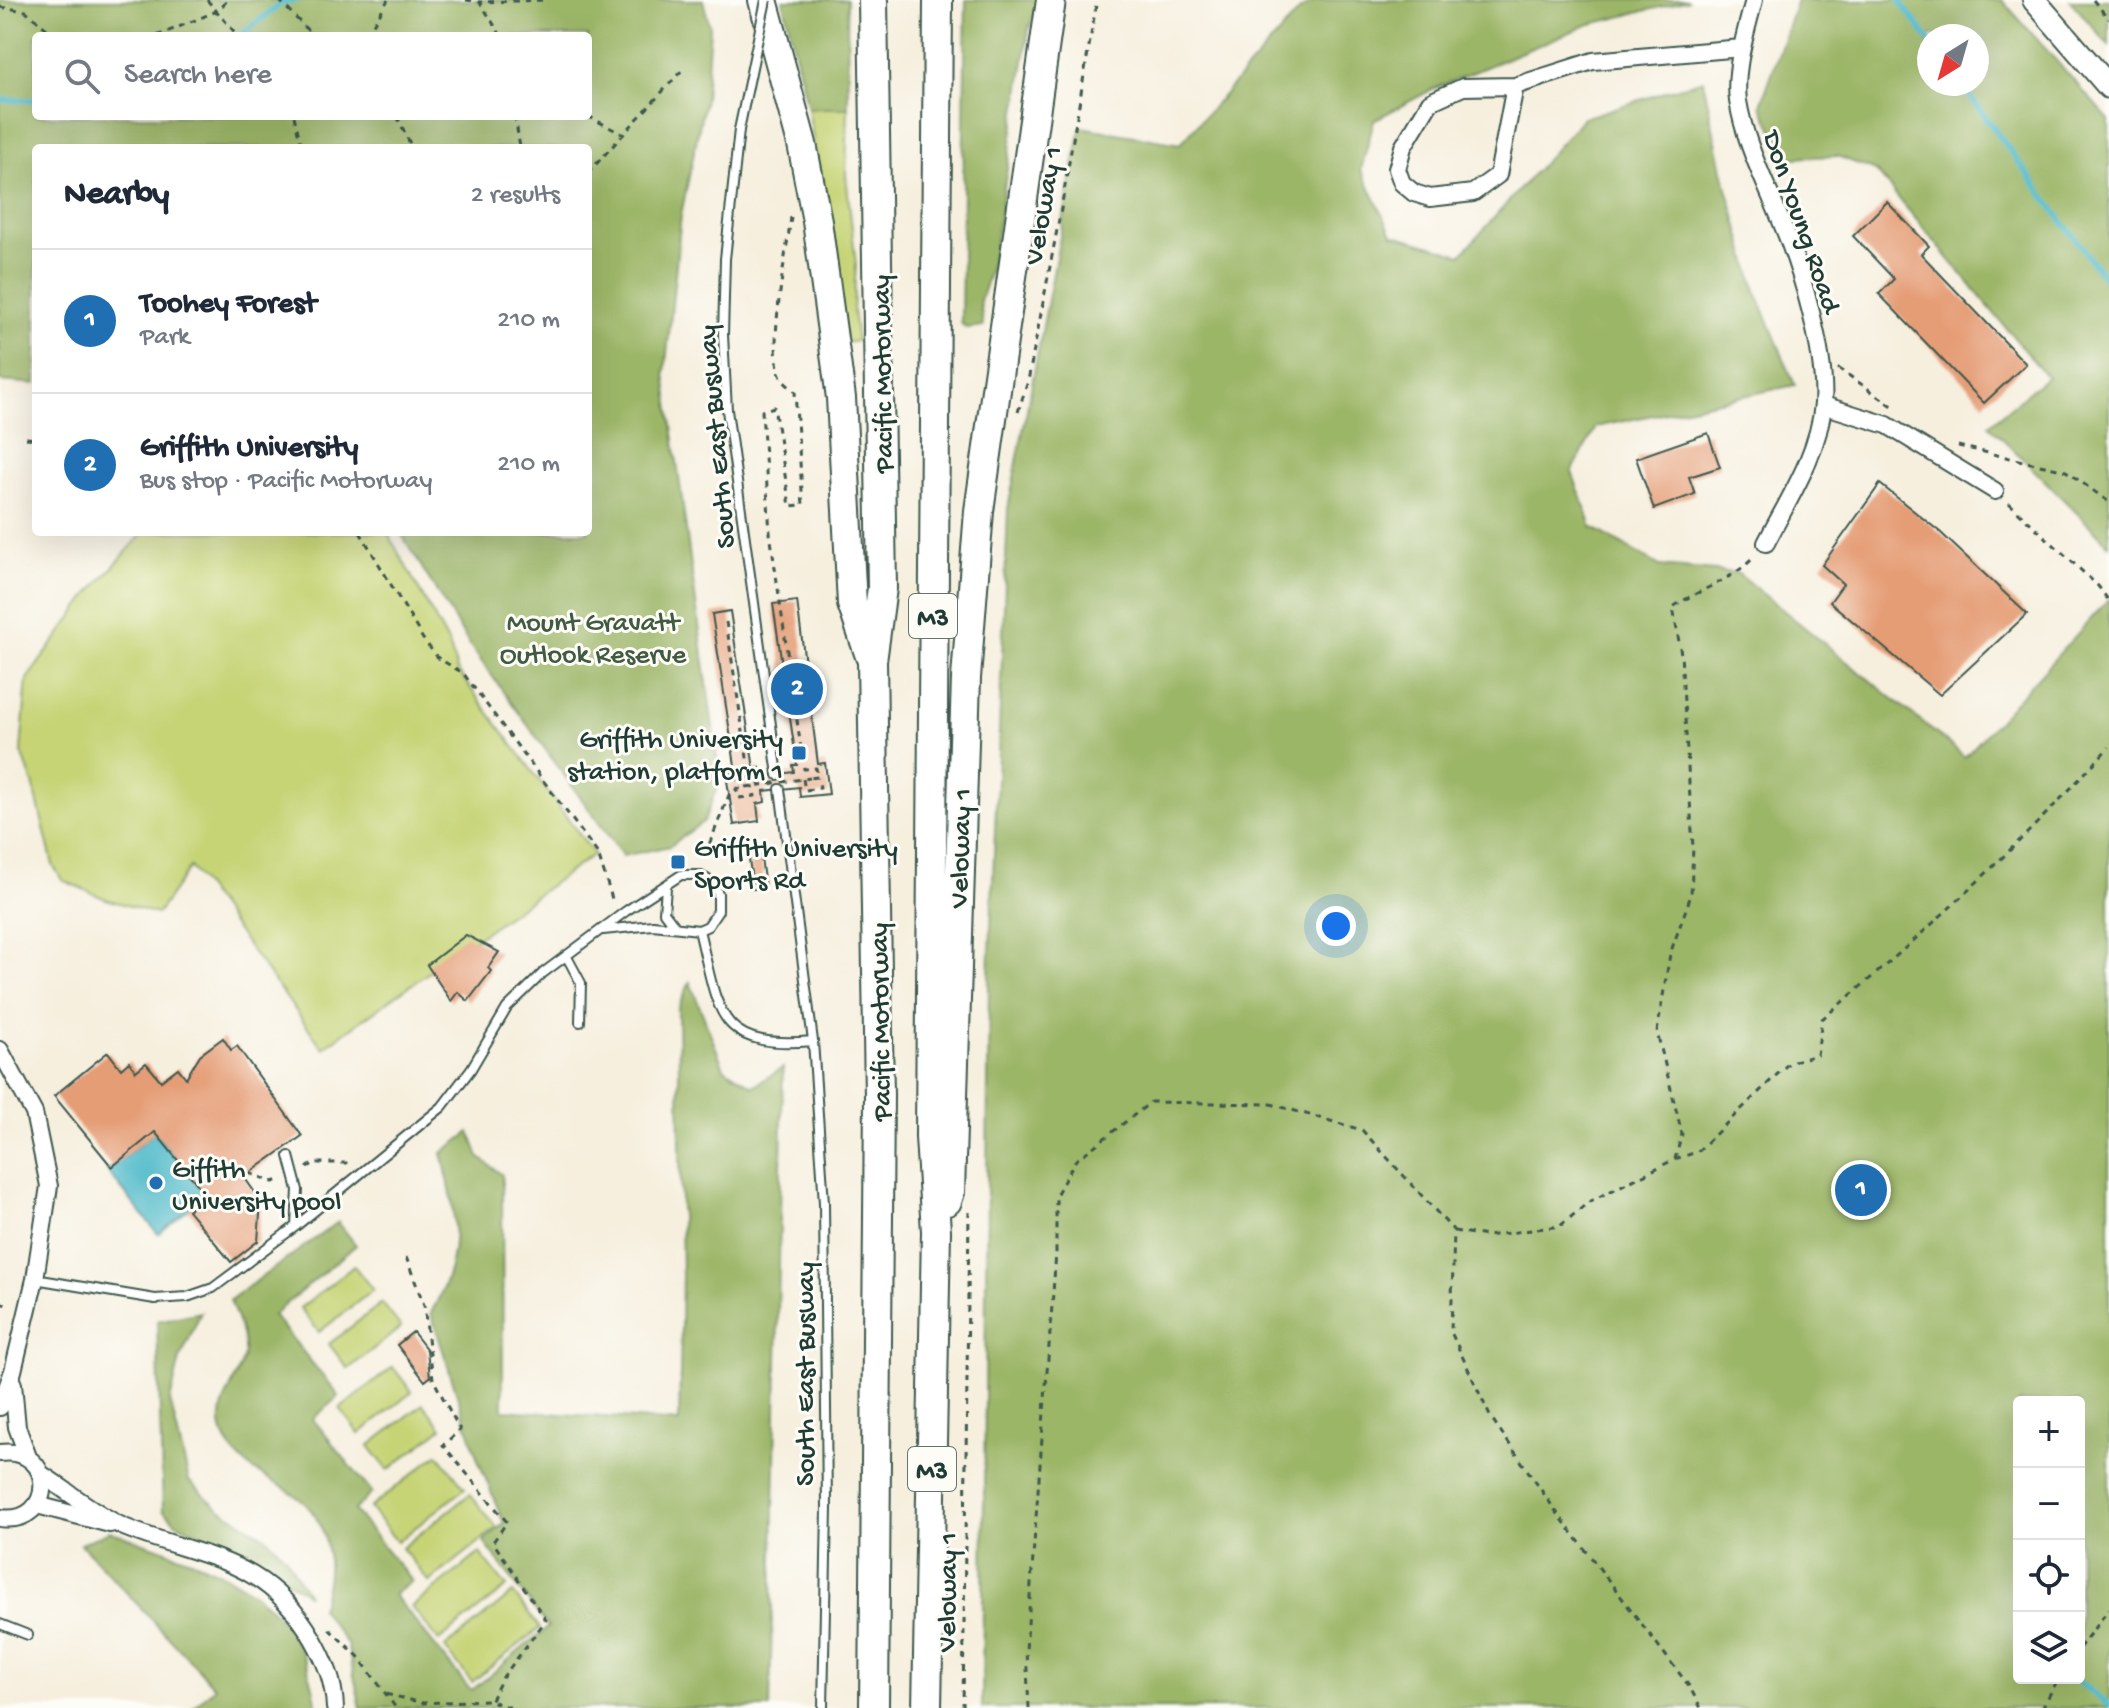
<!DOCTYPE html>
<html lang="en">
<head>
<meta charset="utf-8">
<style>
	:root { --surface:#fff; --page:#f2f2f3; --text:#1f2937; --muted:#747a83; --line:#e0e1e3; --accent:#1f6fb2 }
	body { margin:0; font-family:"Gochi Hand",sans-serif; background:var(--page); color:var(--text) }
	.controls { position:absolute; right:24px; bottom:24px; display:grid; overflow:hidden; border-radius:8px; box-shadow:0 8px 32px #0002 }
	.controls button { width:72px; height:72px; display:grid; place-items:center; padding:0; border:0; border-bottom:2px solid var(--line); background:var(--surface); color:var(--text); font:40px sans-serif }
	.compass { position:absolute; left:1917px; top:24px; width:72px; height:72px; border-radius:50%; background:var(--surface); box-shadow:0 8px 32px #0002; rotate:217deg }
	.you { position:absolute; left:1336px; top:926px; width:28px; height:28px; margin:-20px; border:6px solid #fff; border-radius:50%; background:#1a73e8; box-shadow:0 0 0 12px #1a73e833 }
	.badge { display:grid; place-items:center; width:52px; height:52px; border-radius:50%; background:var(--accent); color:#fff; font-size:26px; font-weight:700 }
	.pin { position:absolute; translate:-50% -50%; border:4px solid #fff; box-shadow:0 2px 8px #0006 }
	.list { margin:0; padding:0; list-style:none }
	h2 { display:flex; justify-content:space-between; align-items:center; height:104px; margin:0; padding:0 32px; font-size:34px }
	h2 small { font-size:26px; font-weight:400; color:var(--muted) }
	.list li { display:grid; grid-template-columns:52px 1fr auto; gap:24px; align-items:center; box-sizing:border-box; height:144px; padding:0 32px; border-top:2px solid var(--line) }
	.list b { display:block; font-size:30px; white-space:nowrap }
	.list p { margin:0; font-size:26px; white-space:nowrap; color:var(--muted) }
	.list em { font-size:26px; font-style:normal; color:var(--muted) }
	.icon { flex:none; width:44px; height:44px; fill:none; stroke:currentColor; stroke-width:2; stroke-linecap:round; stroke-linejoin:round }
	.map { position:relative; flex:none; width:2109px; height:1708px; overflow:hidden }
	.search { position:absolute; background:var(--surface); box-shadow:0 8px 32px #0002; left:32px; top:32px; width:560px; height:88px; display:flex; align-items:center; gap:20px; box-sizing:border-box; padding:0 28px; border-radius:8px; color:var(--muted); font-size:30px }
	.panel { position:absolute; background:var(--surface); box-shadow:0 8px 32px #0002; left:32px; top:144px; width:560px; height:392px; border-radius:8px }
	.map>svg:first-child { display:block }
	.green { fill:#c6d476; stroke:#728855; stroke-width:2 }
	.forest { fill:#9cb667; stroke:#5e7a4e; stroke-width:2; fill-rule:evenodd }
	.water { fill:#4db9c9; stroke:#367b7e; stroke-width:2 }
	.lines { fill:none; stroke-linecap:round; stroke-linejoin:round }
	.stream { stroke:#4db9c9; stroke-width:6 }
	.building { fill:#e59d76 }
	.lane-casing { stroke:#3f584e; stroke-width:12 }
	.street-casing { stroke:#3f584e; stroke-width:20 }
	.secondary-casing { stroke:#3f584e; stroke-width:26 }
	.highway-casing { stroke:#3f584e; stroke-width:32 }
	.path { stroke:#3f584e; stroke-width:3; stroke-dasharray:6 6; stroke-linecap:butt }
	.lane { stroke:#fff; stroke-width:8 }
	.street { stroke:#fff; stroke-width:16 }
	.secondary { stroke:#fff; stroke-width:22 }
	.highway { stroke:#fff; stroke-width:28 }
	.lane-bridge-casing { stroke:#3f584e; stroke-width:12; stroke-linecap:butt }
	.path-bridge { stroke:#3f584e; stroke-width:3; stroke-dasharray:6 6; stroke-linecap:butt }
	.lane-bridge { stroke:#fff; stroke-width:8 }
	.poi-dot { fill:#1f6fb2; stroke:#fdfcf7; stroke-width:3 }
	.labels { text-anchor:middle; stroke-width:6; stroke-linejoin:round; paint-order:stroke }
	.shield { fill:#fdfcf7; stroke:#62766e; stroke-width:2 }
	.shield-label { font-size:26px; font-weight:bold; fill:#1f3d34 }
	.street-label { font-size:28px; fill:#1f3d34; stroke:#fdfcf7 }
	.park-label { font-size:28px; fill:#405b41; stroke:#fdfcf7 }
	.poi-label { font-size:28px; fill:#1f3d34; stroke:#fdfcf7; text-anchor:start }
</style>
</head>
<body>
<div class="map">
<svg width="2109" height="1708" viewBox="0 0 2109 1708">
	<rect width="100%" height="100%" fill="#fdfcf7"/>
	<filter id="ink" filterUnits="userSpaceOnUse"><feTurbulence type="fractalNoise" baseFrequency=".0125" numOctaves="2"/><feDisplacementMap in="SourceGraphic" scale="16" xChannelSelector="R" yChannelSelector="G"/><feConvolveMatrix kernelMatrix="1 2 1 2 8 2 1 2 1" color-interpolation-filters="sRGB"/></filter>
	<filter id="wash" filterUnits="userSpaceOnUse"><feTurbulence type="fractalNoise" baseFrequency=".006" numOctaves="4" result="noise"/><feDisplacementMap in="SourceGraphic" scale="32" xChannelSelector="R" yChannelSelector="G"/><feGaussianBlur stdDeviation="1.8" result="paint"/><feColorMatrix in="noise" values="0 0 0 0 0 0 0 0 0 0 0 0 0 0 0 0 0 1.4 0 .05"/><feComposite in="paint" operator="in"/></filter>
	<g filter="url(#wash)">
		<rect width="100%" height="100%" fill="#f6efde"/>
		<path class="green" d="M808 108H848L846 175 856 265 853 310 857 341 846 343Z
			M144 532H387L449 644 457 670 594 854 323 1048 190 867 157 914 106 899 62 880 53 865 33 783 21 750 27 679 90 593Z
			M354 1266 373 1290 319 1332 300 1308Z
			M382 1303 401 1327 348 1369 329 1344Z
			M393 1367 412 1392 359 1434 340 1409Z
			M423 1404 442 1428 388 1470 369 1446Z
			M438 1454 465 1488 397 1542 370 1508Z
			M470 1494 497 1528 429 1582 402 1548Z
			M480 1553 507 1587 439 1641 412 1607Z
			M513 1593 540 1628 472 1682 445 1648Z"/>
		<path class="forest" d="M0 0H703L710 27 705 99 681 215 665 374 720 780 704 821 670 846 623 856 471 647 400 532H588V148H36V384L0 381ZM36 36H588V116H36Z
			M783 0H847L848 108H808Z
			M966 0H1039L1029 29 992 264 980 301 983 326 966 328 961 323Z
			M1317 0H1689L1587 25 1433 89 1374 120 1361 170 1392 234 1461 255 1583 118 1703 80 1722 170 1757 294 1795 385 1596 427 1572 472 1592 527 1660 566 1737 573 1965 757 2109 599V1708H982L989 977 1008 509 1081 127 1180 144 1300 10ZM2019 1402H2079V1678H2019Z
			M1797 0H2002L2109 120V545L1989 425 2047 377 1876 171 1838 156 1787 158 1761 105ZM1929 36H1977V84H1929Z
			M2070 0H2109V46Z
			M690 982 724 1068 753 1086 783 1068 770 1708H361L347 1644 320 1608C335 1568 331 1518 292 1493 265 1475 242 1469 226 1440 210 1411 235 1385 243 1359 248 1340 236 1318 230 1300L338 1222 356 1245 273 1315 339 1396 313 1419 372 1493 354 1510 412 1581 394 1595 471 1691 548 1627 484 1542 504 1523 478 1460 431 1313C464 1255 457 1216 442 1153L470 1132 479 1157 502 1175 503 1410 679 1422 682 1277 678 1009Z
			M201 1312 180 1359 170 1401 189 1481 217 1507 267 1538 286 1557 308 1595 257 1559 176 1523 163 1510 157 1321Z
			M109 1531C211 1567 299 1585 317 1708H193L215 1687 81 1544Z"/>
		<path class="water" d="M155 1132 206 1195 158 1234 107 1171Z"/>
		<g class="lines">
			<path class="stream" d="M1899 0 1929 40
				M239 36 282 3 298 0
				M1961 84 2109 284
				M0 100H36
				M2016 1636 2019 1638
				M2073 1678 2109 1705"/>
		</g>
		<g id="blocks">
			<path class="building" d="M1887 202 1929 246 1921 254 2026 364 1984 403 1879 294 1894 279 1853 236Z
				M1708 433 1720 467 1689 477 1695 494 1654 509 1636 458Z
				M1880 484 1940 532 2027 614 1940 695 1830 602 1843 584 1822 565Z
				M797 601 818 764 825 763 829 794 800 797 799 787 764 791 765 802 757 804 759 821 734 825 726 774 736 772 712 614 730 611 754 769 760 768 761 777 794 772 793 765H797L773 604Z
				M754 850H760L765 887 753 889 748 851Z
				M466 935 499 952 488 968 491 971 468 1001 458 992 451 1001 427 965Z
				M223 1038 231 1050 237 1046 302 1136 244 1177 261 1201 258 1241 231 1262 188 1210 206 1195 155 1132 112 1167 54 1096 108 1052 121 1069 129 1062 136 1071 146 1063 161 1081 178 1068 186 1078 200 1055Z
				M413 1332 427 1350 430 1377 425 1381 397 1345Z"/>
		</g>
	</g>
	<g filter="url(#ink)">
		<use href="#blocks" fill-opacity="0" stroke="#3f584e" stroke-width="2"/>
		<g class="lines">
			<defs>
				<path id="lane" d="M739 130 725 259 723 335 727 410 778 775
					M780 789 813 1041 824 1203 827 1508 823 1708
					M666 888 664 912 674 925
					M699 930C719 1011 715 1050 813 1041
					M567 957 581 983 580 1022
					M289 1156 298 1190 296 1226
					M35 1279 155 1299 187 1297 213 1288 296 1226 442 1107 471 1069 507 1008 543 973 626 911 681 875H699L707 879 718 893V911L708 926 699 930 653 925 603 930
					M0 1624 28 1635"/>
				<path id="street" d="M1754 0C1746 31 1734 69 1738 101 1745 144 1765 181 1781 221 1800 266 1827 355 1823 404 1819 453 1788 500 1766 543
					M1515 86 1463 87 1430 102 1403 147 1397 169 1402 183 1414 193 1430 198 1473 193 1498 175 1515 86 1593 61 1742 48
					M1823 405 1887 425 1995 491
					M0 1050 34 1113 49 1186 35 1279 13 1371 0 1407
					M13 1384 17 1427 28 1457
					M0 1453C56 1445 57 1526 0 1518
					M41 1474C68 1491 95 1514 124 1527 203 1559 265 1556 313 1639 326 1662 334 1682 335 1708
					M37 1505 110 1524"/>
				<path id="secondary" d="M2034 0 2109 87"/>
				<path id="highway" d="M763 0 802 144 817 221 841 398 852 604 870 656
					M873 0 882 588 872 661 879 1096 874 1708
					M947 1201 950 1192 966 678 979 511 1051 0
					M927 1708 936 1231 930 1137 938 0"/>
			</defs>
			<use href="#lane" class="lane-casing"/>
			<use href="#street" class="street-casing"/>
			<use href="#secondary" class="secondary-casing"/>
			<use href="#highway" class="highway-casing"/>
			<path class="path" d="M207 0 238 36
				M279 0 313 36
				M466 0 480 2
				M2093 0 2109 19
				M0 7 26 11 55 36
				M157 36 217 11 228 0
				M371 36V28L388 0
				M501 36 480 2 548 0
				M294 116 302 148
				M397 116 412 148
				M515 116 520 148
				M588 116 624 135
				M588 173 684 68
				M791 217C787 251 766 351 782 379 785 383 791 388 795 392L803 505 790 506 774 407 762 411 770 533 804 769 816 768 818 777 810 778
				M1838 368 1897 409
				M1018 412 1028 381 1061 209 1097 0
				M26 438 36 439
				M1958 446 2066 471 2109 502
				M2009 503 2098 586 2109 601
				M360 532 423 639 438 658 463 673 598 854 613 902
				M726 622 750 777 735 779 737 789 746 787
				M803 779 805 790 820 788 818 778
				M705 855 729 795 737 789 739 798 755 796 753 786
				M1675 1159 1697 1152 1790 1062 1817 1055 1822 1019C1923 936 2021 844 2109 747
				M307 1168 314 1163H350
				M249 1173 273 1182 283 1179
				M1454 1231 1487 1236 1560 1226 1589 1202 1675 1159 1682 1134 1657 1032 1670 954 1691 895 1693 847 1681 654 1673 607C1699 589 1732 581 1754 557
				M406 1257 424 1305 433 1379 460 1430 443 1445 507 1522 493 1542 546 1620 503 1677 490 1701
				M0 1302 9 1307
				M329 1629 358 1656 396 1708
				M2079 1648 2109 1609
				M386 1694 423 1703 487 1700 512 1708
				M963 1708 969 1212
				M1029 1708 1026 1650 1056 1253V1195L1075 1161 1151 1102 1271 1104 1362 1130 1454 1231 1451 1332 1490 1416 1555 1510 1689 1686 1701 1708
				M2042 1708 2059 1678"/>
			<use href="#lane" class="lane"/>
			<use href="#street" class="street"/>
			<use href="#secondary" class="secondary"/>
			<use href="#highway" class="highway"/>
			<defs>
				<path id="lane-bridge" d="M739 130 766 0"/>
			</defs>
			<use href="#lane-bridge" class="lane-bridge-casing"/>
			<path class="path-bridge" d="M746 787 810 778"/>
			<use href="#lane-bridge" class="lane-bridge"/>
		</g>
	</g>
	<g class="poi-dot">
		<rect x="791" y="745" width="16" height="16" rx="4"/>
		<rect x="670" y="854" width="16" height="16" rx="4"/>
		<circle cx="156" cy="1183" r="8"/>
	</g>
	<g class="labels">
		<g class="shield">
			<rect x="909" y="594" width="48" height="44" rx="6"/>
			<rect x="908" y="1447" width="48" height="44" rx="6"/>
		</g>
		<g class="shield-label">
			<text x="933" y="625">M3</text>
			<text x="932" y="1478">M3</text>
		</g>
		<g class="street-label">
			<text transform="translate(1041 205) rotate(-80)" y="10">Veloway 1</text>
			<text transform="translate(1804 221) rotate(71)" y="10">Don Young Road</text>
			<text transform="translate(880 374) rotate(-91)" y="10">Pacific Motorway</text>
			<text transform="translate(714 437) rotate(-95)" y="10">South East Busway</text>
			<text transform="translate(958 848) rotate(-88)" y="10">Veloway 1</text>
			<text transform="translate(878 1022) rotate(-91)" y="10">Pacific Motorway</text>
			<text transform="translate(803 1374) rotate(-90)" y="10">South East Busway</text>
			<text transform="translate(945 1592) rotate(-89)" y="10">Veloway 1</text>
		</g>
		<g class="park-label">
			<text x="593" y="630">Mount Gravatt<tspan x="593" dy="32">Outlook Reserve</tspan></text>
		</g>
		<g class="poi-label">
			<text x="783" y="747" text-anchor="end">Griffith University<tspan x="783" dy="32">station, platform 1</tspan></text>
			<text x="694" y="856">Griffith University<tspan x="694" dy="32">Sports Rd</tspan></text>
			<text x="172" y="1177">Giffith<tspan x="172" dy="32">University pool</tspan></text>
		</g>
	</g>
</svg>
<div class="controls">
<button>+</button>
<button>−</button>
<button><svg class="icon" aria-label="locate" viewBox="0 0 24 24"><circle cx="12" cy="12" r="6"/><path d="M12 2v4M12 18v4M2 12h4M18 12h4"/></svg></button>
<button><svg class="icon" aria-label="layers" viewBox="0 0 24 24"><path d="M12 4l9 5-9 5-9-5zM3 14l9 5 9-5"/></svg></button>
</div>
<svg class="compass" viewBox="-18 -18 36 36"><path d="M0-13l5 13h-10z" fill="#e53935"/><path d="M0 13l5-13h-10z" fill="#747a83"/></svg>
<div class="you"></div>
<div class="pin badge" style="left:1861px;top:1190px">1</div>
<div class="pin badge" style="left:797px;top:689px">2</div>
<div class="search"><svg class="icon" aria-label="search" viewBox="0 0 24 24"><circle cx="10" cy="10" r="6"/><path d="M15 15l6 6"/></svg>Search here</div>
<section class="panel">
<h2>Nearby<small>2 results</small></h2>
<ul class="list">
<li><span class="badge">1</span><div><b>Toohey Forest</b><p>Park</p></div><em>210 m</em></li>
<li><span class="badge">2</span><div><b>Griffith University</b><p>Bus stop · Pacific Motorway</p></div><em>210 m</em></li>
</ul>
</section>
</div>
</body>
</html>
